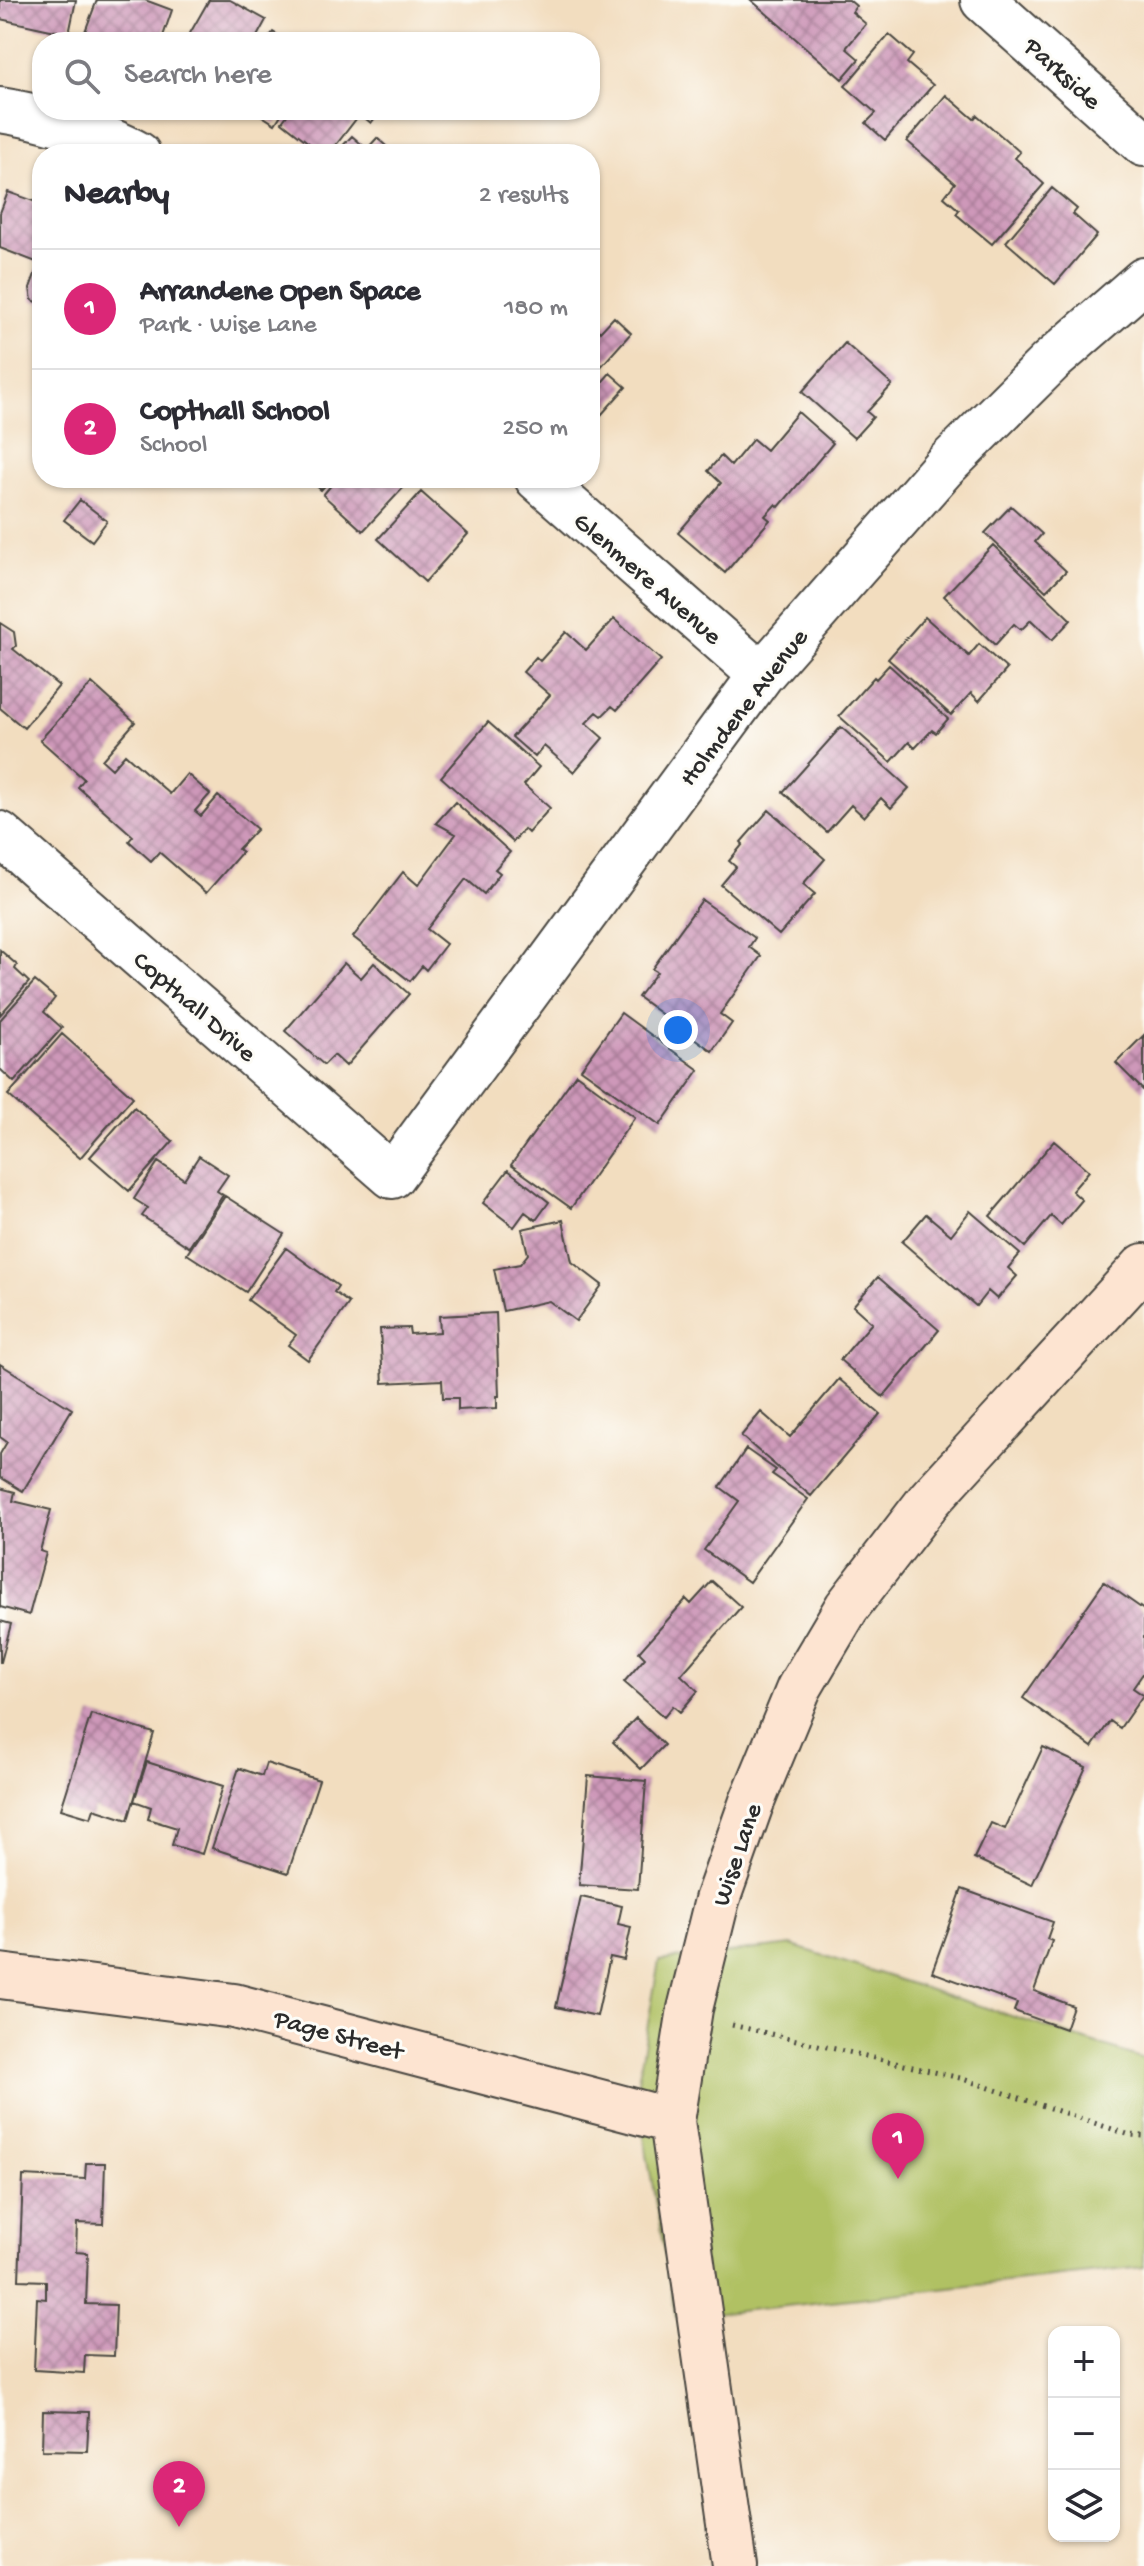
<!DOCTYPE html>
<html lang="en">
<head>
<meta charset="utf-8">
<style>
	:root { --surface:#fff; --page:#f7f7f7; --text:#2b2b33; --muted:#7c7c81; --line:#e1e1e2; --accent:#db2777 }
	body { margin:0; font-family:"Gochi Hand",sans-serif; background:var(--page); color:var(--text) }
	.controls { position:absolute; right:24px; bottom:24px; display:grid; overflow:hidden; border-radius:16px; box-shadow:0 2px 6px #0004 }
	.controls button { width:72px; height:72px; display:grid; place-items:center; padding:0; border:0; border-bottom:2px solid var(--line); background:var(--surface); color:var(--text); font:40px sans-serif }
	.you { position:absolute; left:678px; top:1030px; width:28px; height:28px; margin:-20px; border:6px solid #fff; border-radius:50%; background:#1a73e8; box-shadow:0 0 0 12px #1a73e833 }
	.badge { display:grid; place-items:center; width:52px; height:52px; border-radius:50%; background:var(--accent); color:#fff; font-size:26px; font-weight:700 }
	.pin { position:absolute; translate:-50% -66px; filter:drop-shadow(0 2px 4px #0008) }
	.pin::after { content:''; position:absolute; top:42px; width:28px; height:24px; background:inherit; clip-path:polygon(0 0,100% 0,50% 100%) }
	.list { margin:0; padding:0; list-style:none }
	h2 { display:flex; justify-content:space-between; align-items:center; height:104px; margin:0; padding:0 32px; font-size:34px }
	h2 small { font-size:26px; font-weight:400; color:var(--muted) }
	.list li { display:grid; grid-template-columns:52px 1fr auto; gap:24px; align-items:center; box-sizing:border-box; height:120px; padding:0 32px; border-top:2px solid var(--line) }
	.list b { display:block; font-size:30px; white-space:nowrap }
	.list p { margin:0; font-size:26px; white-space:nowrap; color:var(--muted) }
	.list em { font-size:26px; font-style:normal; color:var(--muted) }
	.icon { flex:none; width:44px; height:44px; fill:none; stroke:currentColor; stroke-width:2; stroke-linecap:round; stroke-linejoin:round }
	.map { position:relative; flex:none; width:1144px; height:2566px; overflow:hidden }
	.search { position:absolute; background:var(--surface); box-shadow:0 2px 6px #0004; left:32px; top:32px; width:568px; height:88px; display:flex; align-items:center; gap:20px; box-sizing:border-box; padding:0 28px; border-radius:32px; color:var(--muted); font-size:30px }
	.panel { position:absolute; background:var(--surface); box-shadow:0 2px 6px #0004; left:32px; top:144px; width:568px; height:344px; border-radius:32px }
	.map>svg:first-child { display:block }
	.green { fill:#b0c164; stroke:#6e7648; stroke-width:2 }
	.building { fill:url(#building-cross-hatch) }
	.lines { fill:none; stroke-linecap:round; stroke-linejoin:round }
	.street-casing { stroke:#494641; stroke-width:48 }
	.secondary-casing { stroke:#494641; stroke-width:48 }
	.path { stroke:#494641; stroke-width:5; stroke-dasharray:2 6; stroke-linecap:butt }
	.street { stroke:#fff; stroke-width:44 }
	.secondary { stroke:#fde4d1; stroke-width:44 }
	.labels { text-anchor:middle; stroke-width:6; stroke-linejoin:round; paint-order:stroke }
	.street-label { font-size:26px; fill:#2b2b2b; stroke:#fdfcf7 }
</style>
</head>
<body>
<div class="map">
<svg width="1144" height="2566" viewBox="0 0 1144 2566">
	<defs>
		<pattern id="building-cross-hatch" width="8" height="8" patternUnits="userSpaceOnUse" patternTransform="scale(2)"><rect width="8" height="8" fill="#ce98b9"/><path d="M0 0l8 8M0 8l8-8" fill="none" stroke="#a77c97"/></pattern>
	</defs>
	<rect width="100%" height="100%" fill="#fdfcf7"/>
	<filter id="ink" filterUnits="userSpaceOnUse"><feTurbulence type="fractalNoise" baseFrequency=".0125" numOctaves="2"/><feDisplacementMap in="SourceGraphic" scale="16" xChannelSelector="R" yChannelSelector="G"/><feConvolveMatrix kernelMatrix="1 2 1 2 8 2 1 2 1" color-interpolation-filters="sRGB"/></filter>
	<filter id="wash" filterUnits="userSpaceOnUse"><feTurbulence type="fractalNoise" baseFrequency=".006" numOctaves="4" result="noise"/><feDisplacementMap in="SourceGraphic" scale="32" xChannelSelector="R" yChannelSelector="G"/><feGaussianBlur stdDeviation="1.8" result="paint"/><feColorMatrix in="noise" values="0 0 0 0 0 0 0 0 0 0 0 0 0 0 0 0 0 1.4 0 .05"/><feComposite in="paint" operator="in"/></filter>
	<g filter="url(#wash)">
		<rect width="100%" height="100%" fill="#f2ddbf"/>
		<path class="green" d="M791 1945 1144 2059V2267L676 2318 636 2092 659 1961Z"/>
		<g id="blocks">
			<path class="building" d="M0 0H76L69 34 0 19Z
				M97 0H145L172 10 161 42H96L83 37Z
				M209 0H230L266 20 254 42H185Z
				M751 0H849L856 6 852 12 866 24 846 48 859 59 842 79Z
				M273 32 288 42H266Z
				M889 34 913 55 907 63 933 85 885 140 866 123 876 113 845 86Z
				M946 95 974 119 977 115 1020 152 1015 158 1044 184 992 244 956 214 959 210 944 197 955 183 907 141Z
				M253 110H284L275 124Z
				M291 110H381L371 123 360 114 329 154H323L282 122Z
				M352 136 367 149 377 138 395 154H335Z
				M1052 188 1077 209 1073 214 1097 235 1055 284 1006 242Z
				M8 192 42 204V304L32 300 30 288 39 263 0 248V213Z
				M614 317 631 333 590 379V323L600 332Z
				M845 343 892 385 867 412 873 417 854 438 802 392Z
				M610 373 626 387 601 415 590 405V396Z
				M798 412 833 443 779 507 776 504 765 516 770 520 725 573 678 533 721 483 708 471 721 456 731 466 753 439 766 450Z
				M308 478H332L321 490Z
				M337 478H394L404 487 363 531 323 495Z
				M421 492 468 534 425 582 378 539Z
				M80 500 107 521 92 541 64 520Z
				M1011 506 1042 534 1035 542 1066 571 1046 591 985 533Z
				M993 545 1071 620 1052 640 1031 620 1021 630 1014 624 995 645 944 596Z
				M925 617 969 656 979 644 1007 669 979 701 971 693 951 715 888 659Z
				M614 619 661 660 617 710 612 706 602 716 597 712 586 723 603 738 574 772 544 746 535 757 512 737 550 695 523 672 536 657 540 661 566 632 586 650Z
				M0 623 14 632 16 646 13 649 59 686 24 728 0 708Z
				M889 665 948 719 936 733 932 730 915 748 909 742 891 762 839 716 874 677 876 679Z
				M92 683 135 722 102 760 112 769 125 754 170 794 187 774 210 794 195 811 201 816 218 796 257 829 238 849 242 852 206 893 159 852 151 861 129 841 133 836 78 787 84 779 40 740Z
				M488 722 539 767 524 785 550 808 528 833 524 829 513 842 441 777Z
				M841 727 909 788 891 808 881 798 864 817 851 805 827 832 783 792Z
				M455 802 510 852 495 869 500 873 484 894 466 879 427 929 446 944 426 970 422 966 410 981 353 937 403 872 418 885 456 834 436 823Z
				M769 810 825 859 803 884 815 894 779 935 721 885 736 867 729 861 743 844 741 842Z
				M702 900 755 938 749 947 761 956 720 1014 732 1023 712 1051 638 997 657 972 652 969Z
				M0 950 17 965 15 969 29 982 0 1015Z
				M344 963 361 978 374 963 409 994 346 1066 334 1055 324 1065 285 1031Z
				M35 981 55 998 44 1012 62 1028 14 1082 0 1069V1020Z
				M621 1013 699 1070 660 1125 581 1069Z
				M62 1034 133 1097 80 1158 8 1095Z
				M1144 1035V1091L1116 1063Z
				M576 1074 635 1117 571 1208 511 1165Z
				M134 1107 173 1141 129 1191 90 1157Z
				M1054 1141 1089 1171 1072 1191 1082 1200 1061 1225 1051 1216 1025 1247 990 1216Z
				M199 1156 228 1175 217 1191 223 1195 189 1247 142 1216 148 1208 134 1199 158 1162 184 1179Z
				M508 1170 549 1202 536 1220 525 1212 514 1227 483 1203Z
				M225 1196 284 1234 246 1292 187 1254Z
				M970 1211 1020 1254 1008 1268 1017 1276 997 1299 988 1291 976 1306 902 1242 926 1214 951 1235Z
				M563 1220 572 1262 602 1285 576 1321 549 1301 503 1311 494 1269 520 1264 528 1254 522 1229Z
				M286 1248 338 1286 334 1292 349 1303 308 1360 288 1345 296 1335 248 1300Z
				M878 1277 939 1330 883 1397 840 1360 872 1323 853 1306Z
				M496 1313 499 1396H497V1408L458 1410V1398H443L442 1380 383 1383 380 1329 409 1328 410 1334 440 1332 439 1316Z
				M0 1364 72 1409 23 1491 0 1477V1454L7 1442 0 1437Z
				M839 1379 880 1414 811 1496 741 1436 761 1412 790 1437Z
				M746 1449 776 1470 772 1474 808 1499 749 1582 704 1550 739 1501 720 1487Z
				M0 1488 15 1492 13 1501 51 1510 40 1551 46 1553 29 1615 0 1607Z
				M712 1581 741 1607 681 1675 698 1691 680 1712 673 1706 664 1717 624 1682 645 1658 639 1652 686 1599 691 1604Z
				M1104 1582 1144 1610V1672L1133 1688 1143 1695 1120 1728 1110 1721 1092 1747 1023 1698Z
				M0 1621 11 1624 1 1662H0Z
				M91 1714 154 1733 128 1820 94 1809 91 1818 61 1809Z
				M636 1718 664 1745 641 1769 613 1742Z
				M1043 1747 1086 1767 1032 1885 974 1858 991 1823 1005 1829Z
				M147 1762 223 1786 202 1854 172 1845 177 1828 148 1819 151 1807 134 1801Z
				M266 1763 319 1780 288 1873 212 1848 239 1768 262 1776Z
				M588 1776 646 1781 638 1889 579 1885Z
				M962 1889 1053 1922 1047 1939 1052 1941 1034 1991 1073 2006 1065 2029 1014 2011 1017 2003 932 1972Z
				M581 1897 622 1906 618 1924 631 1927 624 1960 610 1957 597 2016 556 2007Z
				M86 2163H105L103 2224 77 2223 76 2252 88 2253 86 2304 116 2305 114 2356 85 2355 84 2373 34 2370 37 2298 46 2299V2281L19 2280 23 2176 85 2179Z
				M43 2411 89 2412 87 2451 42 2450Z"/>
		</g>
	</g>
	<g filter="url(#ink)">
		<use href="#blocks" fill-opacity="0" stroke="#494641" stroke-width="2"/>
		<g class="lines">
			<defs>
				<path id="street" d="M983 0 1144 144
					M0 110C41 116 102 134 138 154
					M537 478 761 675
					M0 834 392 1176 761 675 943 468 1050 362 1144 280"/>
				<path id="secondary" d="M0 1976 234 2006 672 2121
					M735 2566 672 2121 690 2009 717 1900 751 1804 799 1688 847 1607 930 1499 1144 1266"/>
			</defs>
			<use href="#street" class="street-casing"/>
			<use href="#secondary" class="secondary-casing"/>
			<path class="path" d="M732 2025 960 2078 1130 2135 1144 2136"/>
			<use href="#street" class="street"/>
			<use href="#secondary" class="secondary"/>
		</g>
	</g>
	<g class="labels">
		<g class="street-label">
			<text transform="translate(1064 72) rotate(42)" y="9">Parkside</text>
			<text transform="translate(649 577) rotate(41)" y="9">Glenmere Avenue</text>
			<text transform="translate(742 706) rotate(-52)" y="9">Holmdene Avenue</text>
			<text transform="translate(196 1005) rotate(41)" y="9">Copthall Drive</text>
			<text transform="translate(735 1854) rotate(-71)" y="9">Wise Lane</text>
			<text transform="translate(339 2033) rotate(15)" y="9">Page Street</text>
		</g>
	</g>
</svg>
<div class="controls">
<button>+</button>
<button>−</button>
<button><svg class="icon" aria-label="layers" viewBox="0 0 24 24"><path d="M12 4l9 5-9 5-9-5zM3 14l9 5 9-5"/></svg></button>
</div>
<div class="you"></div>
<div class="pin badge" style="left:898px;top:2179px">1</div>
<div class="pin badge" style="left:179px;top:2527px">2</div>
<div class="search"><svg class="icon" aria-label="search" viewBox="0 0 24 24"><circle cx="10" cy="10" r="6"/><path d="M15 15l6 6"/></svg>Search here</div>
<section class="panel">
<h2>Nearby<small>2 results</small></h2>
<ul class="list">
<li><span class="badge">1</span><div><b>Arrandene Open Space</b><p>Park · Wise Lane</p></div><em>180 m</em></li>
<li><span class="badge">2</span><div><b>Copthall School</b><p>School</p></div><em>250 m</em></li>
</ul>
</section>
</div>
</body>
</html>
